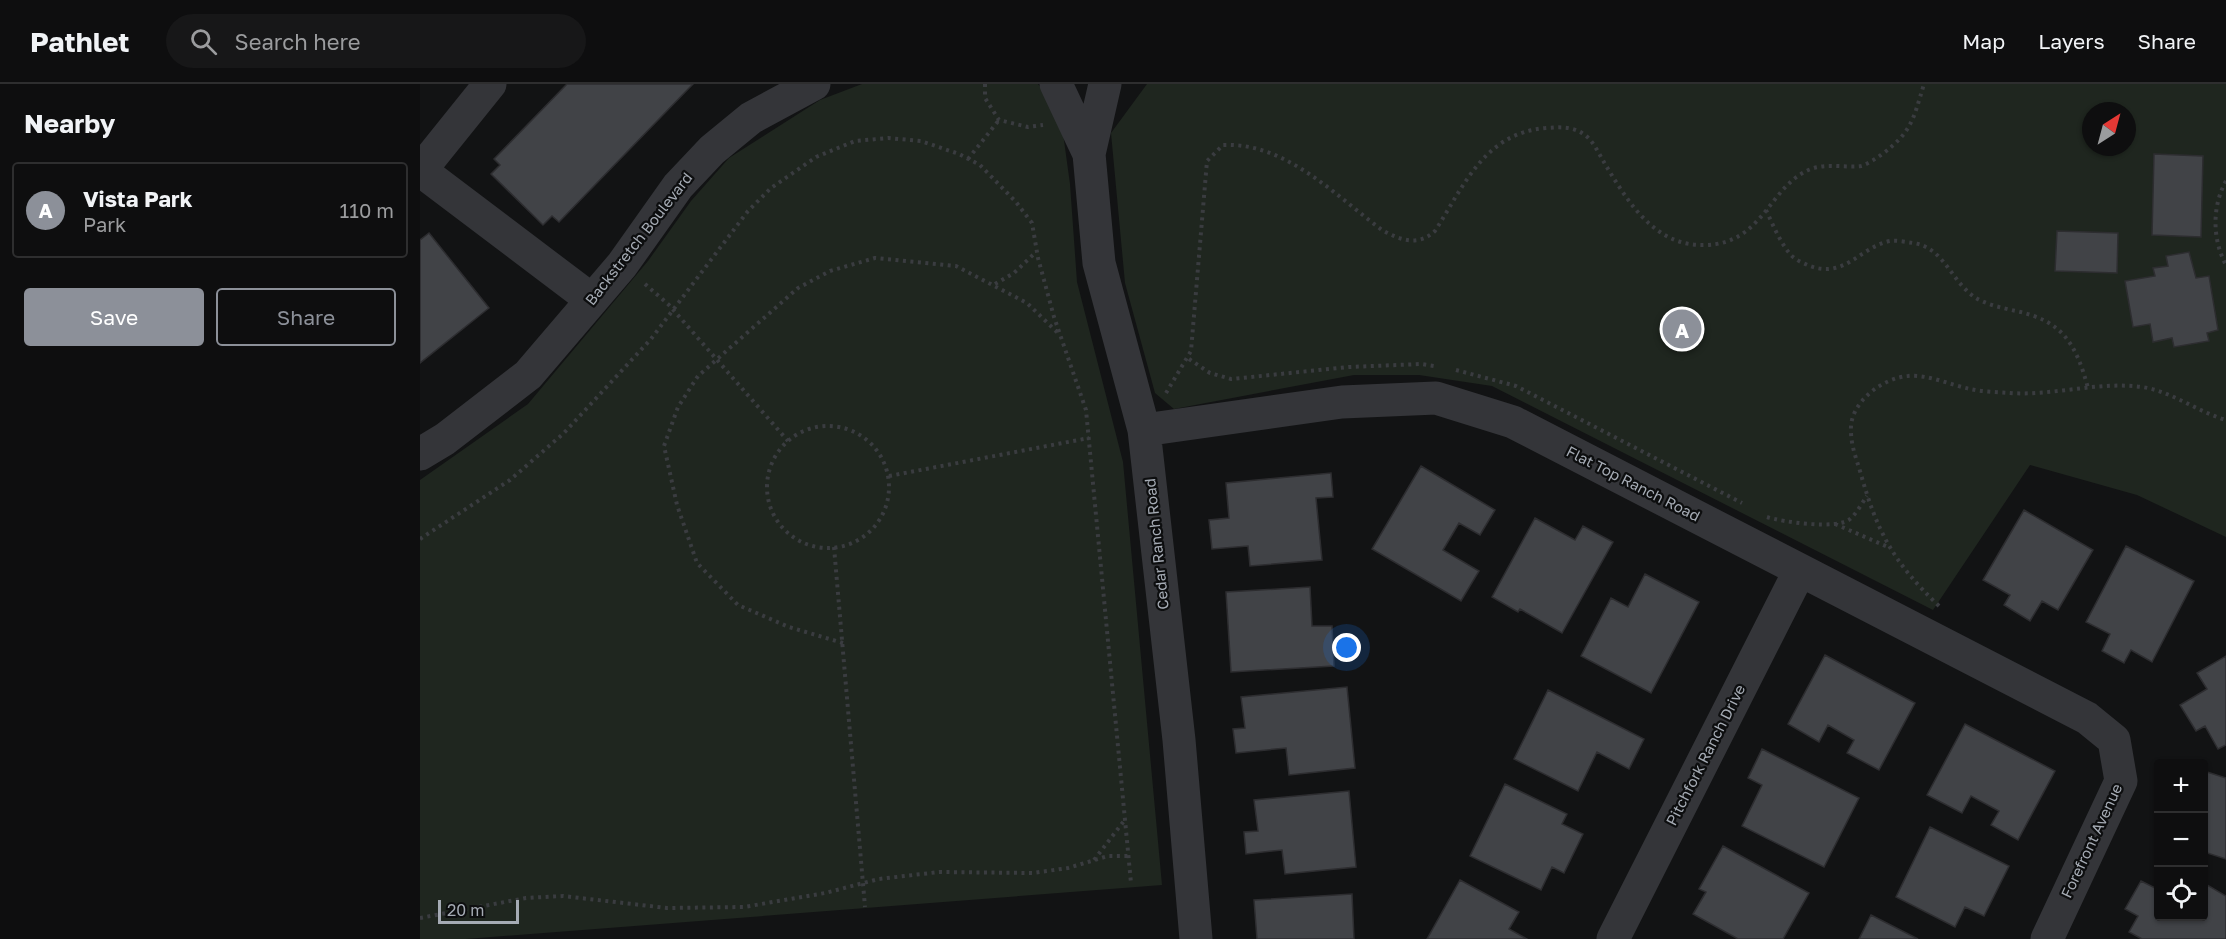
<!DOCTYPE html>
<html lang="en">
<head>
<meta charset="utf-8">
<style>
	:root { --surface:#0e0e0f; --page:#171718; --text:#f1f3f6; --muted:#9b9c9e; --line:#2e2e2f; --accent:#8c9099 }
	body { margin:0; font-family:"Golos Text",sans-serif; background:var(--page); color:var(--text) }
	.controls { position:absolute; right:18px; bottom:18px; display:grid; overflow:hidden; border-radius:6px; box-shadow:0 2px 4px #0004 }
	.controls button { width:54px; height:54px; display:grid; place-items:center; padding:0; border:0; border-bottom:2px solid var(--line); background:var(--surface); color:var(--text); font:30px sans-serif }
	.compass { position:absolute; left:1662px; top:18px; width:54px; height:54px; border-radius:50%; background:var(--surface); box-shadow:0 2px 4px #0004; rotate:36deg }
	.scale { position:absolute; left:18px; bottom:15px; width:81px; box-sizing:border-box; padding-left:6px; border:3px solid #a5abb4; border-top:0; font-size:16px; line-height:21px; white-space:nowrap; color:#a5abb4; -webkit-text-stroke:4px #0d0e0f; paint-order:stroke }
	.you { position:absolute; left:927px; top:564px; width:21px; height:21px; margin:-15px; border:4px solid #fff; border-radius:50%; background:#1a73e8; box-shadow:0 0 0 9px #1a73e833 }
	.badge { display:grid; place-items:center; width:39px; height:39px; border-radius:50%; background:var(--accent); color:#fff; font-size:20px; font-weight:700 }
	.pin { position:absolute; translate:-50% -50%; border:3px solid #fff; box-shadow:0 2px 6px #0006 }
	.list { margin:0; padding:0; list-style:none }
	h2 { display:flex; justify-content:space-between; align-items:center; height:78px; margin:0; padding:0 24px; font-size:26px }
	h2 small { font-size:20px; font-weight:400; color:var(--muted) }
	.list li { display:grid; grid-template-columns:39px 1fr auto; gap:18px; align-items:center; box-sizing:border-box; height:96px; margin:0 12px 12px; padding:0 12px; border:2px solid var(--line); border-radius:6px }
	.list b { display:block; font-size:22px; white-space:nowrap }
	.list p { margin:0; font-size:20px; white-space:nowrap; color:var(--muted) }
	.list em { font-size:20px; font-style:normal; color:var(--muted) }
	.actions { display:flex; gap:12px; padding:18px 24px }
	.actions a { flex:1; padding:14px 0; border:2px solid var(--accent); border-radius:6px; text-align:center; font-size:21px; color:var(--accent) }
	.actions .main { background:var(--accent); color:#fff }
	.icon { flex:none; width:33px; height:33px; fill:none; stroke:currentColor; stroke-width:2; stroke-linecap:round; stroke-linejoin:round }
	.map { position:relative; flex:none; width:1806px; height:855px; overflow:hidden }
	header { display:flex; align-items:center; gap:36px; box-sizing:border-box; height:84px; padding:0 30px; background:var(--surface); border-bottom:2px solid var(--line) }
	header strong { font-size:28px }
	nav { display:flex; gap:33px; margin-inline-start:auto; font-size:21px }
	.search { width:420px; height:54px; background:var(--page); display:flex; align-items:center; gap:15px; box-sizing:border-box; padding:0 21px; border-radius:33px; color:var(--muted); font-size:22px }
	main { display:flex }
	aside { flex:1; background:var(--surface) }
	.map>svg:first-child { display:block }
	.green { fill:#1f261f; fill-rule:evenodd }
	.building { fill:#414347; stroke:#2d2d30; stroke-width:1.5 }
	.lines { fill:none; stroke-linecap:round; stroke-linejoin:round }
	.path { stroke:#3a3c40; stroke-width:4; stroke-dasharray:3 4.5; stroke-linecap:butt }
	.minor { stroke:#343539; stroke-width:33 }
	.labels { text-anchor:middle; stroke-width:4.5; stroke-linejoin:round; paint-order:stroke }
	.street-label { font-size:15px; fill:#a5abb4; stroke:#0d0e0f }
</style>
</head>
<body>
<header>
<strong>Pathlet</strong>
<div class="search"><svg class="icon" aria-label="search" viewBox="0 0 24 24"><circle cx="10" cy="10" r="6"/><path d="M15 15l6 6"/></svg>Search here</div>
<nav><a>Map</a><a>Layers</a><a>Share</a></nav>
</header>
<main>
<aside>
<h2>Nearby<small></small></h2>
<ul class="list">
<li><span class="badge">A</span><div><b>Vista Park</b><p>Park</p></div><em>110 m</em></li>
</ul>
<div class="actions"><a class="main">Save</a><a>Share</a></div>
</aside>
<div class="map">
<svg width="1806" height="855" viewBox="0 0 1806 855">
	<rect width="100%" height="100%" fill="#121314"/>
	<path class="green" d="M442 0H618L636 23 642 42 650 100 657 198 703 378 742 801 46 855H0V396L108 320 228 177 271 117 309 74 400 16Z
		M727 0H1806V453L1717 411 1610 381 1513 526 1072 302 999 291H934L754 325 735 309 705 199 691 49ZM1671 27H1707V63H1671Z"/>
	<path class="building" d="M147 0H273L139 138 132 132 123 141 71 90 80 81 74 75Z
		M1734 70 1783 72 1781 153 1732 151Z
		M1637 147 1698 149 1697 189 1635 187Z
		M9 149 69 224 0 279V156Z
		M1769 168 1776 194 1789 192 1798 246 1787 249 1789 257 1754 263 1752 254 1733 258 1730 240 1713 243 1705 197 1735 192 1733 184 1748 182 1746 172Z
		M1001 382 1075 426 1060 451 1039 439 1023 466 1059 487 1041 517 952 465Z
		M911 389 913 413 896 414 902 476 830 482 828 462 792 465 789 436 809 434 806 399Z
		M1604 426 1673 466 1638 526 1622 517 1610 537 1584 521 1590 511 1563 496Z
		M1115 434 1155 456 1163 442 1193 458 1142 549 1100 525 1098 528 1072 513Z
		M1706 462 1774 497 1732 578 1711 566 1704 579 1682 567 1690 550 1666 538Z
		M1225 490 1279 518 1231 609 1161 572 1191 514 1208 523Z
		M890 503 892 542H912L914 582 811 588 806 508Z
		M1405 571 1495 619 1459 686 1427 669 1434 656 1408 641 1399 658 1368 640Z
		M1806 572V661L1798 665 1785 642 1776 647 1760 621 1787 605 1777 589Z
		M927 603 935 684 869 691 866 664 816 669 813 645 825 644 821 613Z
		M1128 606 1224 655 1209 685 1177 668 1158 707 1094 675Z
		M1545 640 1635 687 1598 756 1571 741 1579 727 1551 712 1542 729 1507 711Z
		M1342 665 1439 714 1404 783 1322 742 1342 701 1328 694Z
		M1784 687 1806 694V775L1784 768Z
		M1085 700 1147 730 1142 740 1163 750 1144 789 1132 783 1121 806 1050 772Z
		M929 707 936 783 865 790 862 766 826 770 824 748 838 747 834 716Z
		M1510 743 1589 782 1564 832 1545 823 1535 843 1476 813Z
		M1303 762 1389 809 1363 855H1318L1273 830 1286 808 1279 805Z
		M1040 796 1099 828 1089 845 1107 855H1007Z
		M1721 797 1737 805 1738 802V832H1784V799L1806 812V855H1722L1709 848 1718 832 1705 825Z
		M932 810 934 855H837L834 816Z
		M1451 831 1498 855H1439Z"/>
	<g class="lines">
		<path class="path" d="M565 0V14L579 36 608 43 623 41
			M548 75 579 36
			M1806 97C1792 122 1792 155 1806 181
			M1346 126C1353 141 1360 158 1370 170 1375 176 1383 179 1390 182 1425 195 1440 163 1470 157 1476 156 1486 158 1493 159 1523 163 1531 196 1553 212 1564 220 1582 224 1596 227 1643 237 1656 260 1668 304
			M225 200 249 221 368 357
			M575 200 594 189 616 168
			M769 275 790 289 811 295 929 283 1001 280 1014 282
			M1036 286 1096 302 1322 419
			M746 309 771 267 787 77 803 61C865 58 915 111 962 146 980 156 998 163 1015 147 1044 102 1064 49 1126 44 1140 43 1153 42 1165 51 1174 58 1179 70 1185 80 1208 118 1235 163 1285 161 1344 160 1349 101 1391 85 1407 79 1425 84 1441 82 1448 80 1455 75 1461 71 1492 48 1493 36 1504 0
			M347 403a61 61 0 1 1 122 0a61 61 0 1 1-122 0Z
			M469 392 669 354
			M1347 433C1363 438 1417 446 1430 435 1437 429 1442 419 1447 412
			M1415 440 1468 463
			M0 455 90 396 144 349 231 255 328 127 351 104 396 73 435 57 468 54 501 57 539 70 560 81 596 118 612 139 618 174 634 233 666 326 711 799
			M414 463 445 823
			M1519 522C1473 478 1457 448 1440 387 1436 374 1431 361 1431 347 1429 319 1462 294 1488 292 1507 290 1531 301 1550 305 1563 308 1577 308 1590 309 1634 312 1678 297 1722 303 1751 307 1778 328 1806 336
			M423 559 369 543 318 521 277 479 257 421 244 362 258 323 278 292 378 204 410 187 455 174 536 182 607 219 639 250
			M674 776 704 737
			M0 834 106 814 143 812 247 824 324 823 405 809 459 795 519 788 613 789 648 784 688 772H709"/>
		<path class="minor" d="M636 0 669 70 679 179 724 346 759 656 776 855
			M669 70 685 0
			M0 86 172 216
			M0 87 70 0
			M724 346 922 318 1016 314 1093 338 1667 634 1694 656 1701 697 1627 855
			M0 370 25 355 108 291 202 181 258 102 292 66 331 34 394 0
			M1193 855 1380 486"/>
	</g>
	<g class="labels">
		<g class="street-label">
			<text transform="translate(219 155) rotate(-52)" y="5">Backstretch Boulevard</text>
			<text transform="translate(1213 400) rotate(27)" y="5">Flat Top Ranch Road</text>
			<text transform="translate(737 460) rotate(-96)" y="5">Cedar Ranch Road</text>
			<text transform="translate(1286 671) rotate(-63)" y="5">Pitchfork Ranch Drive</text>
			<text transform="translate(1672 757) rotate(-65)" y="5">Forefront Avenue</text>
		</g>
	</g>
</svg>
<div class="controls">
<button>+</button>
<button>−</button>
<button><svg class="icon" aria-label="locate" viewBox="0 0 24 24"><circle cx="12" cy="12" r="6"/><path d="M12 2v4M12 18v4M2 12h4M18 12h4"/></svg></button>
</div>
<svg class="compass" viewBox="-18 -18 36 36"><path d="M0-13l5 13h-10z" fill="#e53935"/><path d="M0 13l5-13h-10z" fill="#9b9c9e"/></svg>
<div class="scale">20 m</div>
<div class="you"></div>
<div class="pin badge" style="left:1262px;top:245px">A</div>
</div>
</main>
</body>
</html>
